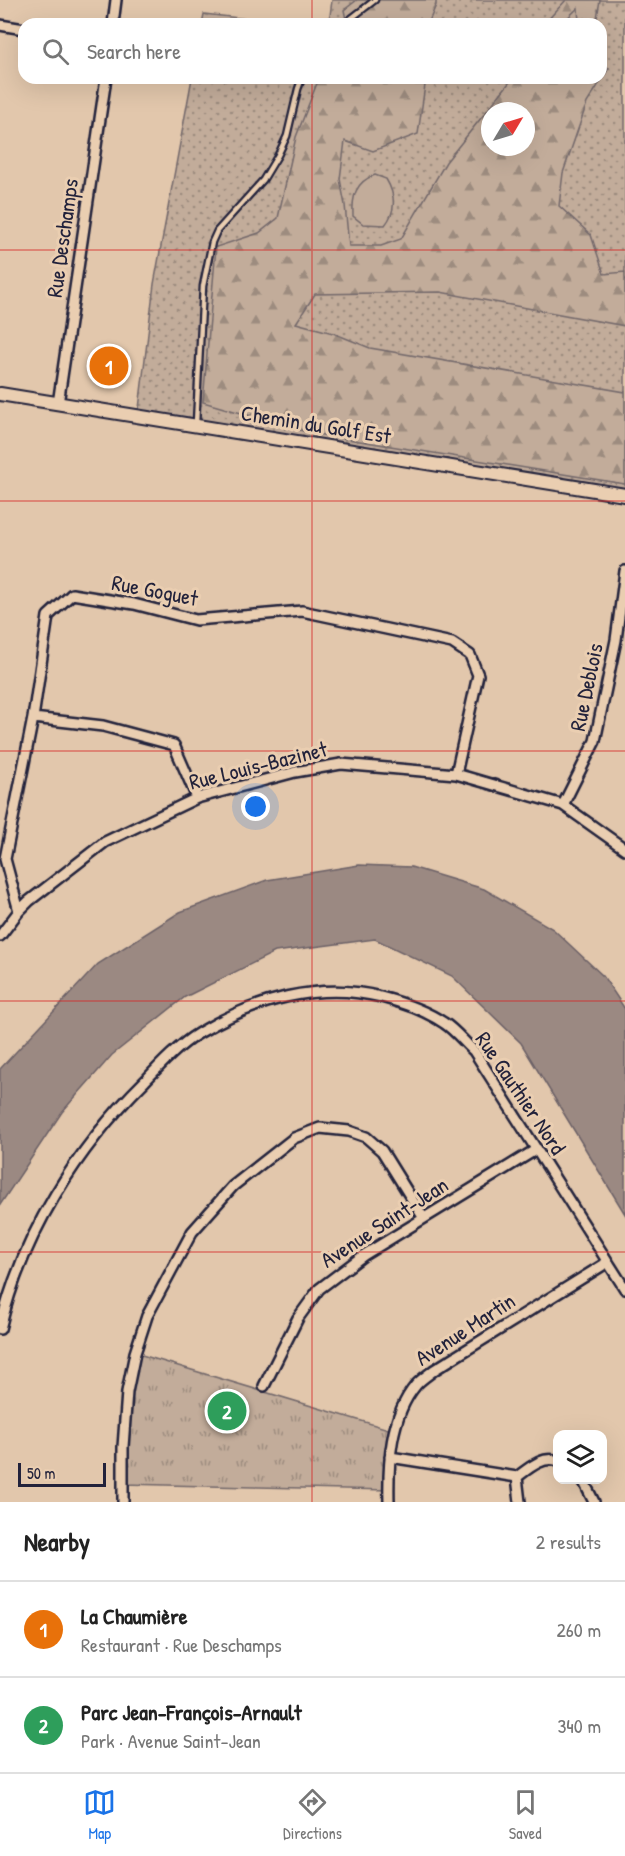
<!DOCTYPE html>
<html lang="en">
<head>
<meta charset="utf-8">
<style>
	:root { --surface:#fff; --page:#f2f2f2; --text:#222; --muted:#767676; --line:#e0e0e0; --accent:#1a73e8 }
	body { margin:0; font-family:"Patrick Hand",sans-serif; background:var(--page); color:var(--text) }
	.controls { position:absolute; right:18px; bottom:18px; display:grid; overflow:hidden; border-radius:12px; box-shadow:0 6px 24px #0002 }
	.controls button { width:54px; height:54px; display:grid; place-items:center; padding:0; border:0; border-bottom:2px solid var(--line); background:var(--surface); color:var(--text); font:30px sans-serif }
	.compass { position:absolute; left:481px; top:102px; width:54px; height:54px; border-radius:50%; background:var(--surface); box-shadow:0 6px 24px #0002; rotate:52deg }
	.scale { position:absolute; left:18px; bottom:15px; width:88px; box-sizing:border-box; padding-left:6px; border:3px solid #22223b; border-top:0; font-size:16px; line-height:21px; white-space:nowrap; color:#22223b; -webkit-text-stroke:4px #eaceb1; paint-order:stroke }
	.you { position:absolute; left:256px; top:807px; width:21px; height:21px; margin:-15px; border:4px solid #fff; border-radius:50%; background:#1a73e8; box-shadow:0 0 0 9px #1a73e833 }
	.badge { display:grid; place-items:center; width:39px; height:39px; border-radius:50%; background:var(--accent); color:#fff; font-size:20px; font-weight:700 }
	.pin { position:absolute; translate:-50% -50%; border:3px solid #fff; box-shadow:0 2px 6px #0006 }
	.list { margin:0; padding:0; list-style:none }
	h2 { display:flex; justify-content:space-between; align-items:center; height:78px; margin:0; padding:0 24px; font-size:26px }
	h2 small { font-size:20px; font-weight:400; color:var(--muted) }
	.list li { display:grid; grid-template-columns:39px 1fr auto; gap:18px; align-items:center; box-sizing:border-box; height:96px; padding:0 24px; border-top:2px solid var(--line) }
	.list b { display:block; font-size:22px; white-space:nowrap }
	.list p { margin:0; font-size:20px; white-space:nowrap; color:var(--muted) }
	.list em { font-size:20px; font-style:normal; color:var(--muted) }
	.icon { flex:none; width:33px; height:33px; fill:none; stroke:currentColor; stroke-width:2; stroke-linecap:round; stroke-linejoin:round }
	.map { position:relative; flex:none; width:625px; height:1502px; overflow:hidden }
	.search { position:absolute; background:var(--surface); box-shadow:0 6px 24px #0002; left:18px; right:18px; top:18px; height:66px; display:flex; align-items:center; gap:15px; box-sizing:border-box; padding:0 21px; border-radius:18px; color:var(--muted); font-size:22px }
	.sheet { height:270px; background:var(--surface) }
	nav { display:flex; justify-content:space-around; align-items:center; box-sizing:border-box; height:84px; border-top:2px solid var(--line); background:var(--surface); font-size:16px; color:var(--muted) }
	nav a { display:grid; justify-items:center; gap:3px }
	nav .on { color:var(--accent) }
	.map>svg:first-child { display:block }
	.grass { fill:url(#grass-dots); stroke:#72676a; stroke-width:1.5; fill-rule:evenodd }
	.forest { fill:url(#forest-firs); stroke:#72676a; stroke-width:1.5; fill-rule:evenodd }
	.park { fill:url(#park-tufts); stroke:#72676a; stroke-width:1.5 }
	.garden { fill:#c2ac9a; stroke:#72676a; stroke-width:1.5 }
	.water { fill:#9b8982; stroke:#6b6066; stroke-width:1.5 }
	.building { fill:url(#building-back-hatch); stroke:#22223b; stroke-width:1.5 }
	.lines { fill:none; stroke-linecap:round; stroke-linejoin:round }
	.service-casing { stroke:#22223b; stroke-width:9 }
	.minor-casing { stroke:#22223b; stroke-width:14 }
	.tertiary-casing { stroke:#22223b; stroke-width:16 }
	.service { stroke:#eaceb1; stroke-width:4.5 }
	.minor { stroke:#eaceb1; stroke-width:9 }
	.tertiary { stroke:#eaceb1; stroke-width:12 }
	.grid { fill:none; stroke:#d62828; stroke-width:1.5; stroke-opacity:0.55 }
	.labels { text-anchor:middle; stroke-width:6; stroke-linejoin:round; paint-order:stroke }
	.street-label { font-size:22px; fill:#22223b; stroke:#eaceb1 }
</style>
</head>
<body>
<div class="map">
<svg width="625" height="1502" viewBox="0 0 625 1502">
	<defs>
		<pattern id="grass-dots" width="8" height="8" patternUnits="userSpaceOnUse" patternTransform="scale(1.5)"><rect width="8" height="8" fill="#c2ac9a"/><path d="M2 2h.1M6 6h.1" fill="none" stroke="#9d8c7f" stroke-width="1.8" stroke-linecap="round"/></pattern>
		<pattern id="forest-firs" width="22" height="20" patternUnits="userSpaceOnUse" patternTransform="scale(1.5)"><rect width="22" height="20" fill="#c2ac9a"/><path d="M5 1l3.5 6h-7zM16 11l3.5 6h-7z" fill="#9d8c7f"/></pattern>
		<pattern id="park-tufts" width="24" height="20" patternUnits="userSpaceOnUse" patternTransform="scale(1.5)"><rect width="24" height="20" fill="#c2ac9a"/><path d="M3 7l-1-3M5 7V3M7 7l1-3M15 17l-1-3M17 17v-4M19 17l1-3" fill="none" stroke="#9d8c7f"/></pattern>
		<pattern id="building-back-hatch" width="6" height="6" patternUnits="userSpaceOnUse" patternTransform="scale(1.5)"><rect width="6" height="6" fill="#ac9a8c"/><path d="M-1 5l2 2M0 0l6 6M5-1l2 2" fill="none" stroke="#8c7d74"/></pattern>
	</defs>
	<rect width="100%" height="100%" fill="#e2c7ac"/>
	<filter id="ink" filterUnits="userSpaceOnUse"><feTurbulence type="fractalNoise" baseFrequency=".0167" numOctaves="2"/><feDisplacementMap in="SourceGraphic" scale="12" xChannelSelector="R" yChannelSelector="G"/><feConvolveMatrix kernelMatrix="1 2 1 2 8 2 1 2 1" color-interpolation-filters="sRGB"/></filter>
	<g filter="url(#ink)">
		<path class="grass" d="M332 0H625V500L138 417 154 284 192 78H601V24H329ZM490 111H526V147H490Z
			M204 14 290 24H202Z"/>
		<path class="forest" d="M357 0H436V5L428 24H347L344 10Z
			M566 0H600L596 24 579 22 578 8 561 24H544Z
			M601 65 609 68 587 103 563 173 559 206 591 235 604 274 625 272V326L440 292 315 294 296 323 333 333 370 348 625 392V484L310 433 203 402 216 247 259 233 278 218 296 137 319 78H426L418 134 373 151 345 141 340 179 345 205 349 246H381L401 239 446 162 513 78H601ZM490 111H526V147H490Z"/>
		<path class="park" d="M135 1353 395 1431 389 1490 123 1484Z"/>
		<path class="garden" d="M375 175 386 179C395 194 397 210 385 225L363 224 353 216C352 197 355 182 375 175Z"/>
		<path class="water" d="M359 865 411 867 484 889 553 929 603 976 625 1009V1214L521 1043 452 976 375 939 275 952 185 997 112 1055 62 1112 0 1205V1069L98 964 180 912 267 880Z"/>
		<path class="building" d="M102 349 122 352 117 382 97 379Z"/>
		<g class="lines">
			<defs>
				<path id="service" d="M344 24 375 0
					M196 423 203 286 212 242 217 231 263 180 278 155 287 136 298 89 302 78"/>
				<path id="minor" d="M113 24 116 0
					M0 25 24 29
					M58 404 106 78
					M33 718 103 726 174 745 197 798
					M563 805 595 741 616 640 625 571
					M19 911 5 859 33 718 48 616 72 594 134 604 196 620 302 611 452 643 470 655 478 675 456 774
					M0 936 19 911 29 901 105 842 197 798 295 772 341 764 456 774 563 805 625 849
					M0 1329C22 1235 77 1148 145 1081 161 1064 179 1045 199 1033 254 1000 319 981 381 997 404 1003 425 1010 444 1023 455 1030 464 1042 474 1051L625 1289
					M264 1386 298 1318 319 1289 364 1255 537 1149
					M390 1457 517 1477
					M583 1480 594 1502
					M123 1502V1447L127 1392 135 1353 147 1316 192 1232 233 1186 294 1138 320 1128 349 1131 366 1137 382 1151 423 1217
					M389 1502C388 1464 390 1416 416 1385 421 1379 428 1375 434 1370L608 1262
					M520 1502 517 1477C528 1469 543 1455 558 1461"/>
				<path id="tertiary" d="M0 394 625 495"/>
			</defs>
			<use href="#service" class="service-casing"/>
			<use href="#minor" class="minor-casing"/>
			<use href="#tertiary" class="tertiary-casing"/>
			<use href="#service" class="service"/>
			<use href="#minor" class="minor"/>
			<use href="#tertiary" class="tertiary"/>
		</g>
	</g>
	<path class="grid" d="M312 0V24M312 78V1502M0 250H625M0 501H625M0 751H625M0 1001H625M0 1252H625"/>
	<g class="labels">
		<g class="street-label">
			<text transform="translate(62 238) rotate(-82)" y="8">Rue Deschamps</text>
			<text transform="translate(316 424) rotate(9)" y="8">Chemin du Golf Est</text>
			<text transform="translate(155 590) rotate(11)" y="8">Rue Goguet</text>
			<text transform="translate(586 687) rotate(-78)" y="8">Rue Deblois</text>
			<text transform="translate(258 765) rotate(-14)" y="8">Rue Louis-Bazinet</text>
			<text transform="translate(521 1093) rotate(56)" y="8">Rue Gauthier Nord</text>
			<text transform="translate(384 1222) rotate(-33)" y="8">Avenue Saint-Jean</text>
			<text transform="translate(465 1329) rotate(-33)" y="8">Avenue Martin</text>
		</g>
	</g>
</svg>
<div class="controls">
<button><svg class="icon" aria-label="layers" viewBox="0 0 24 24"><path d="M12 4l9 5-9 5-9-5zM3 14l9 5 9-5"/></svg></button>
</div>
<svg class="compass" viewBox="-18 -18 36 36"><path d="M0-13l5 13h-10z" fill="#e53935"/><path d="M0 13l5-13h-10z" fill="#767676"/></svg>
<div class="scale">50 m</div>
<div class="you"></div>
<div class="pin badge" style="left:109px;top:366px;background:#e8710a">1</div>
<div class="pin badge" style="left:227px;top:1411px;background:#2e9e5b">2</div>
<div class="search"><svg class="icon" aria-label="search" viewBox="0 0 24 24"><circle cx="10" cy="10" r="6"/><path d="M15 15l6 6"/></svg>Search here</div>
</div>
<section class="sheet">
<h2>Nearby<small>2 results</small></h2>
<ul class="list">
<li><span class="badge" style="background:#e8710a">1</span><div><b>La Chaumière</b><p>Restaurant · Rue Deschamps</p></div><em>260 m</em></li>
<li><span class="badge" style="background:#2e9e5b">2</span><div><b>Parc Jean-François-Arnault</b><p>Park · Avenue Saint-Jean</p></div><em>340 m</em></li>
</ul>
</section>
<nav>
<a class="on"><svg class="icon" aria-label="map" viewBox="0 0 24 24"><path d="M3 6l6-2 6 2 6-2v14l-6 2-6-2-6 2zM9 4v14M15 6v14"/></svg>Map</a>
<a><svg class="icon" aria-label="directions" viewBox="0 0 24 24"><path d="M12 3l9 9-9 9-9-9zM9 14v-3h6M13 9l2 2-2 2"/></svg>Directions</a>
<a><svg class="icon" aria-label="saved" viewBox="0 0 24 24"><path d="M7 4h10v16l-5-4-5 4z"/></svg>Saved</a>
</nav>
</body>
</html>
